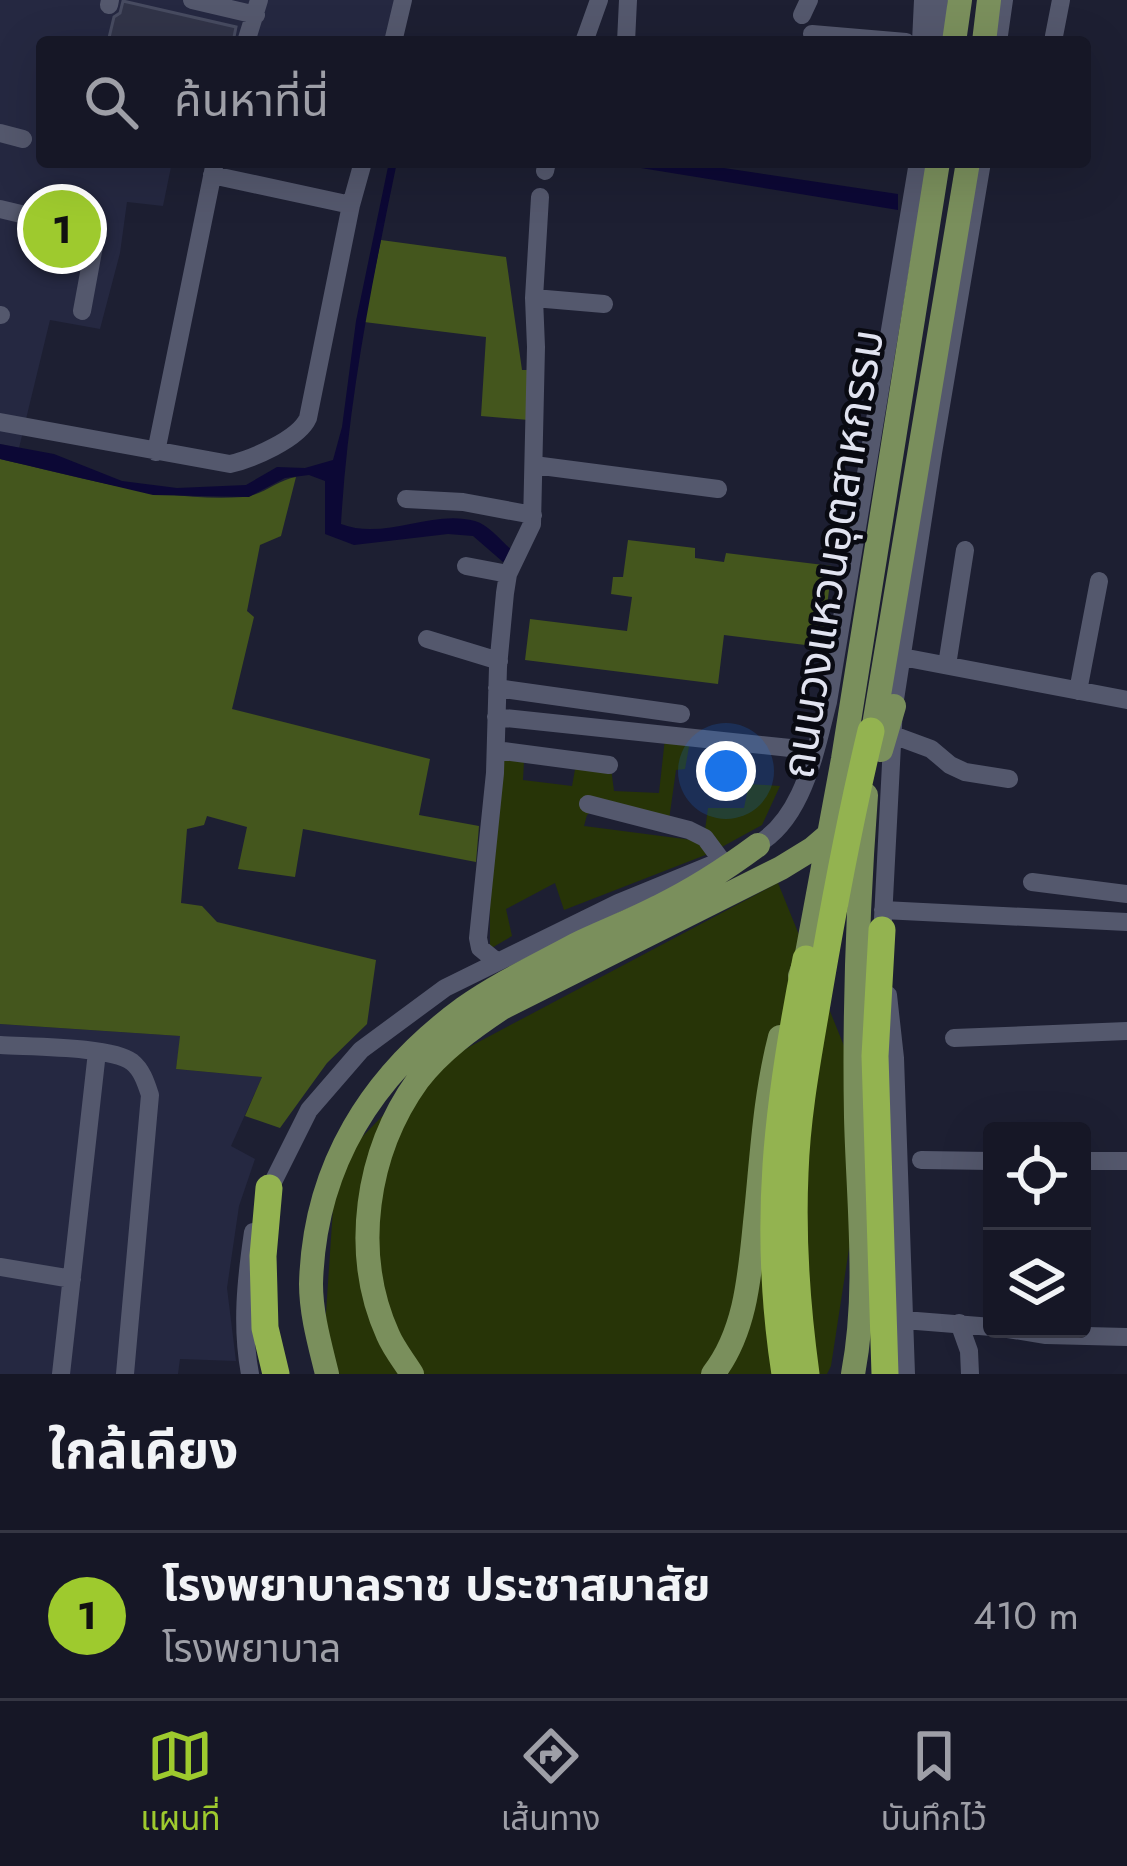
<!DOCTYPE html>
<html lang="th">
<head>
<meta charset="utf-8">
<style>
	:root { --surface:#161726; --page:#232432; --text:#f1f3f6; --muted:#9e9fa7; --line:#353643; --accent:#9eca2e }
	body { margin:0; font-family:Jost,"Noto Sans Thai",sans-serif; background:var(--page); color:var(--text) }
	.controls { position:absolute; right:36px; bottom:36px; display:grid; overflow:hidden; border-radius:12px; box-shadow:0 12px 48px #0002 }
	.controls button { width:108px; height:108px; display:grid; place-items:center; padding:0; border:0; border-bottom:3px solid var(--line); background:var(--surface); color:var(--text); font:60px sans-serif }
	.you { position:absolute; left:726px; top:771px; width:42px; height:42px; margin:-30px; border:9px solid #fff; border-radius:50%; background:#1a73e8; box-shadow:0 0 0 18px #1a73e833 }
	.badge { display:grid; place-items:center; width:78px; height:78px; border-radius:50%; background:var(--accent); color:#111; font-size:39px; font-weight:700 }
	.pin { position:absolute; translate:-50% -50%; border:6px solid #fff; box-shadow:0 3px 12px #0006 }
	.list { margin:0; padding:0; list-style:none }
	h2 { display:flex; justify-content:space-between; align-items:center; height:156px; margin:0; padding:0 48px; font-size:51px }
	h2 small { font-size:39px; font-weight:400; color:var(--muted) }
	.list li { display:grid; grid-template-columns:78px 1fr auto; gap:36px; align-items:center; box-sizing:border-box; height:168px; padding:0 48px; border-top:3px solid var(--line) }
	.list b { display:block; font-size:45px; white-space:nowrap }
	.list p { margin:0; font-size:39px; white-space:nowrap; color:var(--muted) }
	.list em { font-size:39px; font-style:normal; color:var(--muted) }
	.icon { flex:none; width:66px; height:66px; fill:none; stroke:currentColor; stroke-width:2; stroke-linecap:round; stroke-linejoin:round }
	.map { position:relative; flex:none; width:1127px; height:1374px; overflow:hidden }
	.search { position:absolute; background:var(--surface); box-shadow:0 12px 48px #0002; left:36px; right:36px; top:36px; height:132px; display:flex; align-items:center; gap:30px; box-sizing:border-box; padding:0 42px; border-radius:12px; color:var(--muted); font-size:45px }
	.sheet { height:324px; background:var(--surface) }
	nav { display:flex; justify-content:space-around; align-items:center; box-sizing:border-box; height:168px; border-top:3px solid var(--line); background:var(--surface); font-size:33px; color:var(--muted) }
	nav a { display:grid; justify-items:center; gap:6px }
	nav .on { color:var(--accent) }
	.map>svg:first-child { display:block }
	.built { fill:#252841 }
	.green { fill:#273407 }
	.forest { fill:#44561d }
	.water { fill:#0c0835 }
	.building { fill:#313448; stroke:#474b60; stroke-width:3 }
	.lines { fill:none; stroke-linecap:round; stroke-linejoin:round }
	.minor { stroke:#54586d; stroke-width:18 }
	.major { stroke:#7a8f5c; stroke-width:24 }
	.highway { stroke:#93b350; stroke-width:27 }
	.labels { text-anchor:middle; stroke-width:9; stroke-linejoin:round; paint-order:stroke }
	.street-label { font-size:45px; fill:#e1e3f0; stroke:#090a12 }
</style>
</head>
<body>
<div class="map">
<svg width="1127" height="1374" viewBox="0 0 1127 1374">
	<rect width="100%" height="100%" fill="#1d1f32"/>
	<path class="built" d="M0 0H408L398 42H42V162H172L163 206 127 202 120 253 100 329 50 320 19 448 0 444Z
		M0 1024 181 1036 176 1069 262 1077 231 1146 255 1159 239 1206 227 1288 236 1361 180 1359 178 1374H0Z"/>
	<path class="green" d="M665 738 690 741 685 769 676 770 669 820 600 805 587 815 584 826 700 841 708 854 564 910 555 883 506 909 512 936 490 949V899L503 759 524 761 523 780 572 786 576 764 611 768 614 791 659 793Z
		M749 784 780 786 762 825 720 848 705 830 708 808H744Z
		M778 883 855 1073 852 1229 831 1366 827 1374H334L323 1357 336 1164 420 1077 471 1046Z"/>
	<path class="forest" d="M381 240 506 257 522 370H530L529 420 481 416 486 337 364 322Z
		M0 459C80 477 160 502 243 497 262 496 277 480 296 477L281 536 260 545 247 611 254 617 232 709 430 759 419 815 479 826 476 862 303 829 295 877 238 869 247 827 207 816 204 825 187 829 181 903 202 906 217 922 376 960 367 1024 327 1063 280 1128 245 1116 262 1077 176 1069 180 1036 0 1024Z
		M628 540 695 548V558L724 562 726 553 832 566 822 647 724 635 718 684 525 660 530 619 627 631 632 597 611 594 613 577H623Z"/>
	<path class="water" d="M389 162H397C372 282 348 401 341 524 385 541 431 509 475 521 489 525 502 542 513 551L503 562 473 536 448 534 354 545 325 534V481L309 475 285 478 249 497 153 495 0 459V444L54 454 122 481 177 488 246 485 277 467 305 468 333 460 342 427 356 321Z
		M604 162 704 165 898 194V210Z"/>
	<path class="building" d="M123 1 236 27 233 42H108L114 17 120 13Z"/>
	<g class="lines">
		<path class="minor" d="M192 0 256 15
			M109 5 110 0
			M802 15 809 0
			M812 34 906 42
			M1054 36 1061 0
			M246 42 259 0
			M393 42 403 0
			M584 42 599 0
			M626 42 628 0
			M921 42 923 0
			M936 42 939 0
			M998 42 1004 0
			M0 133 23 139
			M545 171 547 162
			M212 175 351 205
			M0 209 88 230 93 237 94 246 82 311
			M534 298 604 304
			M0 315H1
			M0 422 230 464C252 459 299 439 308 418L351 205 363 162
			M156 452 215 162
			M534 465 718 489
			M406 499 463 502 533 515
			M466 566 508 574
			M427 639 499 661
			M902 657 1127 700
			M947 665 965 550
			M497 688 681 714
			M1078 691 1099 581
			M496 717 790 748
			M893 735 931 749 950 765 965 772 1009 779
			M496 750 609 765
			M588 804 689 830 705 838 722 861
			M748 849C802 827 815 752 828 702L918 162
			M1032 882 1127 894
			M883 910 1127 922
			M882 938 894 706 933 453 982 162
			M496 961 480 948 478 938 495 773 498 667 505 593 508 574 532 524 536 347 534 298 540 197
			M888 995 895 1058 906 1374
			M954 1038 1127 1031
			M0 1045C29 1047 111 1046 132 1062 142 1070 146 1083 150 1095L125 1374
			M921 1160 992 1161
			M1082 1161H1127
			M267 1194 309 1110 361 1050 445 988 618 903 723 860
			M0 1267 72 1279
			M904 1320 992 1327
			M959 1323 969 1351 970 1374
			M1008 1329 1046 1335 1127 1337
			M61 1374 97 1052
			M250 1374C241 1326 246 1280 253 1232"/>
		<path class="major" d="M954 42 960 0
			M984 42 989 0
			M870 749 968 162
			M881 750 894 706
			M800 976 806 959 843 759 938 162
			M327 1374C320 1345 311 1314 311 1284 314 1167 371 1076 464 1008 498 984 538 965 575 945 602 932 631 921 658 907 693 890 727 868 758 845
			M412 1374C404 1361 394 1349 388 1335 351 1253 366 1152 418 1080 440 1051 472 1028 502 1008L781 868 812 849 833 831
			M713 1374C748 1329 750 1268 756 1213 762 1154 765 1095 780 1037
			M853 1374C869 1290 858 1202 856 1117 854 1009 858 903 866 795"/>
		<path class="highway" d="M882 930 875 1056 885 1374
			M269 1188 263 1256 265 1328 276 1374
			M785 1374C762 1226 777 1104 806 959
			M806 1374C797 1308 792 1240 795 1173 797 1112 809 1052 819 992 834 904 850 818 871 731"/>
	</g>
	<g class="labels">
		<g class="street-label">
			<text transform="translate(832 554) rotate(-81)" y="16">ถนนวงแหวนอุตสาหกรรม</text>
		</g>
	</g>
</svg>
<div class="controls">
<button><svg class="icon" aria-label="locate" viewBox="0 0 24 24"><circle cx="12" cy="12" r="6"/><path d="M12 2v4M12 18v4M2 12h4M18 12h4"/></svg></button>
<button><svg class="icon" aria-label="layers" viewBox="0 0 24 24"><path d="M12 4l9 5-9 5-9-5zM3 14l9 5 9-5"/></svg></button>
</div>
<div class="you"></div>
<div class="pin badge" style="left:62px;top:229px">1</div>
<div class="search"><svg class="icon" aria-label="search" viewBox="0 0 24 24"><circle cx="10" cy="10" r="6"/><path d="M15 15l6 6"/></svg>ค้นหาที่นี่</div>
</div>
<section class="sheet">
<h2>ใกล้เคียง<small></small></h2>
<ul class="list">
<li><span class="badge">1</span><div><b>โรงพยาบาลราช ประชาสมาสัย</b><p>โรงพยาบาล</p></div><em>410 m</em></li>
</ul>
</section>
<nav>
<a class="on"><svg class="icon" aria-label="map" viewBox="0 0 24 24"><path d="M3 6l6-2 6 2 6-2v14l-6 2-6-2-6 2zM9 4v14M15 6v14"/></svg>แผนที่</a>
<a><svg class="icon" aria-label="directions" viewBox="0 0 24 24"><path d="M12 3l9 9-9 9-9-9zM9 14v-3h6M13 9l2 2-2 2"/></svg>เส้นทาง</a>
<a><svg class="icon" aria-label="saved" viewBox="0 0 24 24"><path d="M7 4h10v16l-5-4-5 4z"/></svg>บันทึกไว้</a>
</nav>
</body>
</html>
